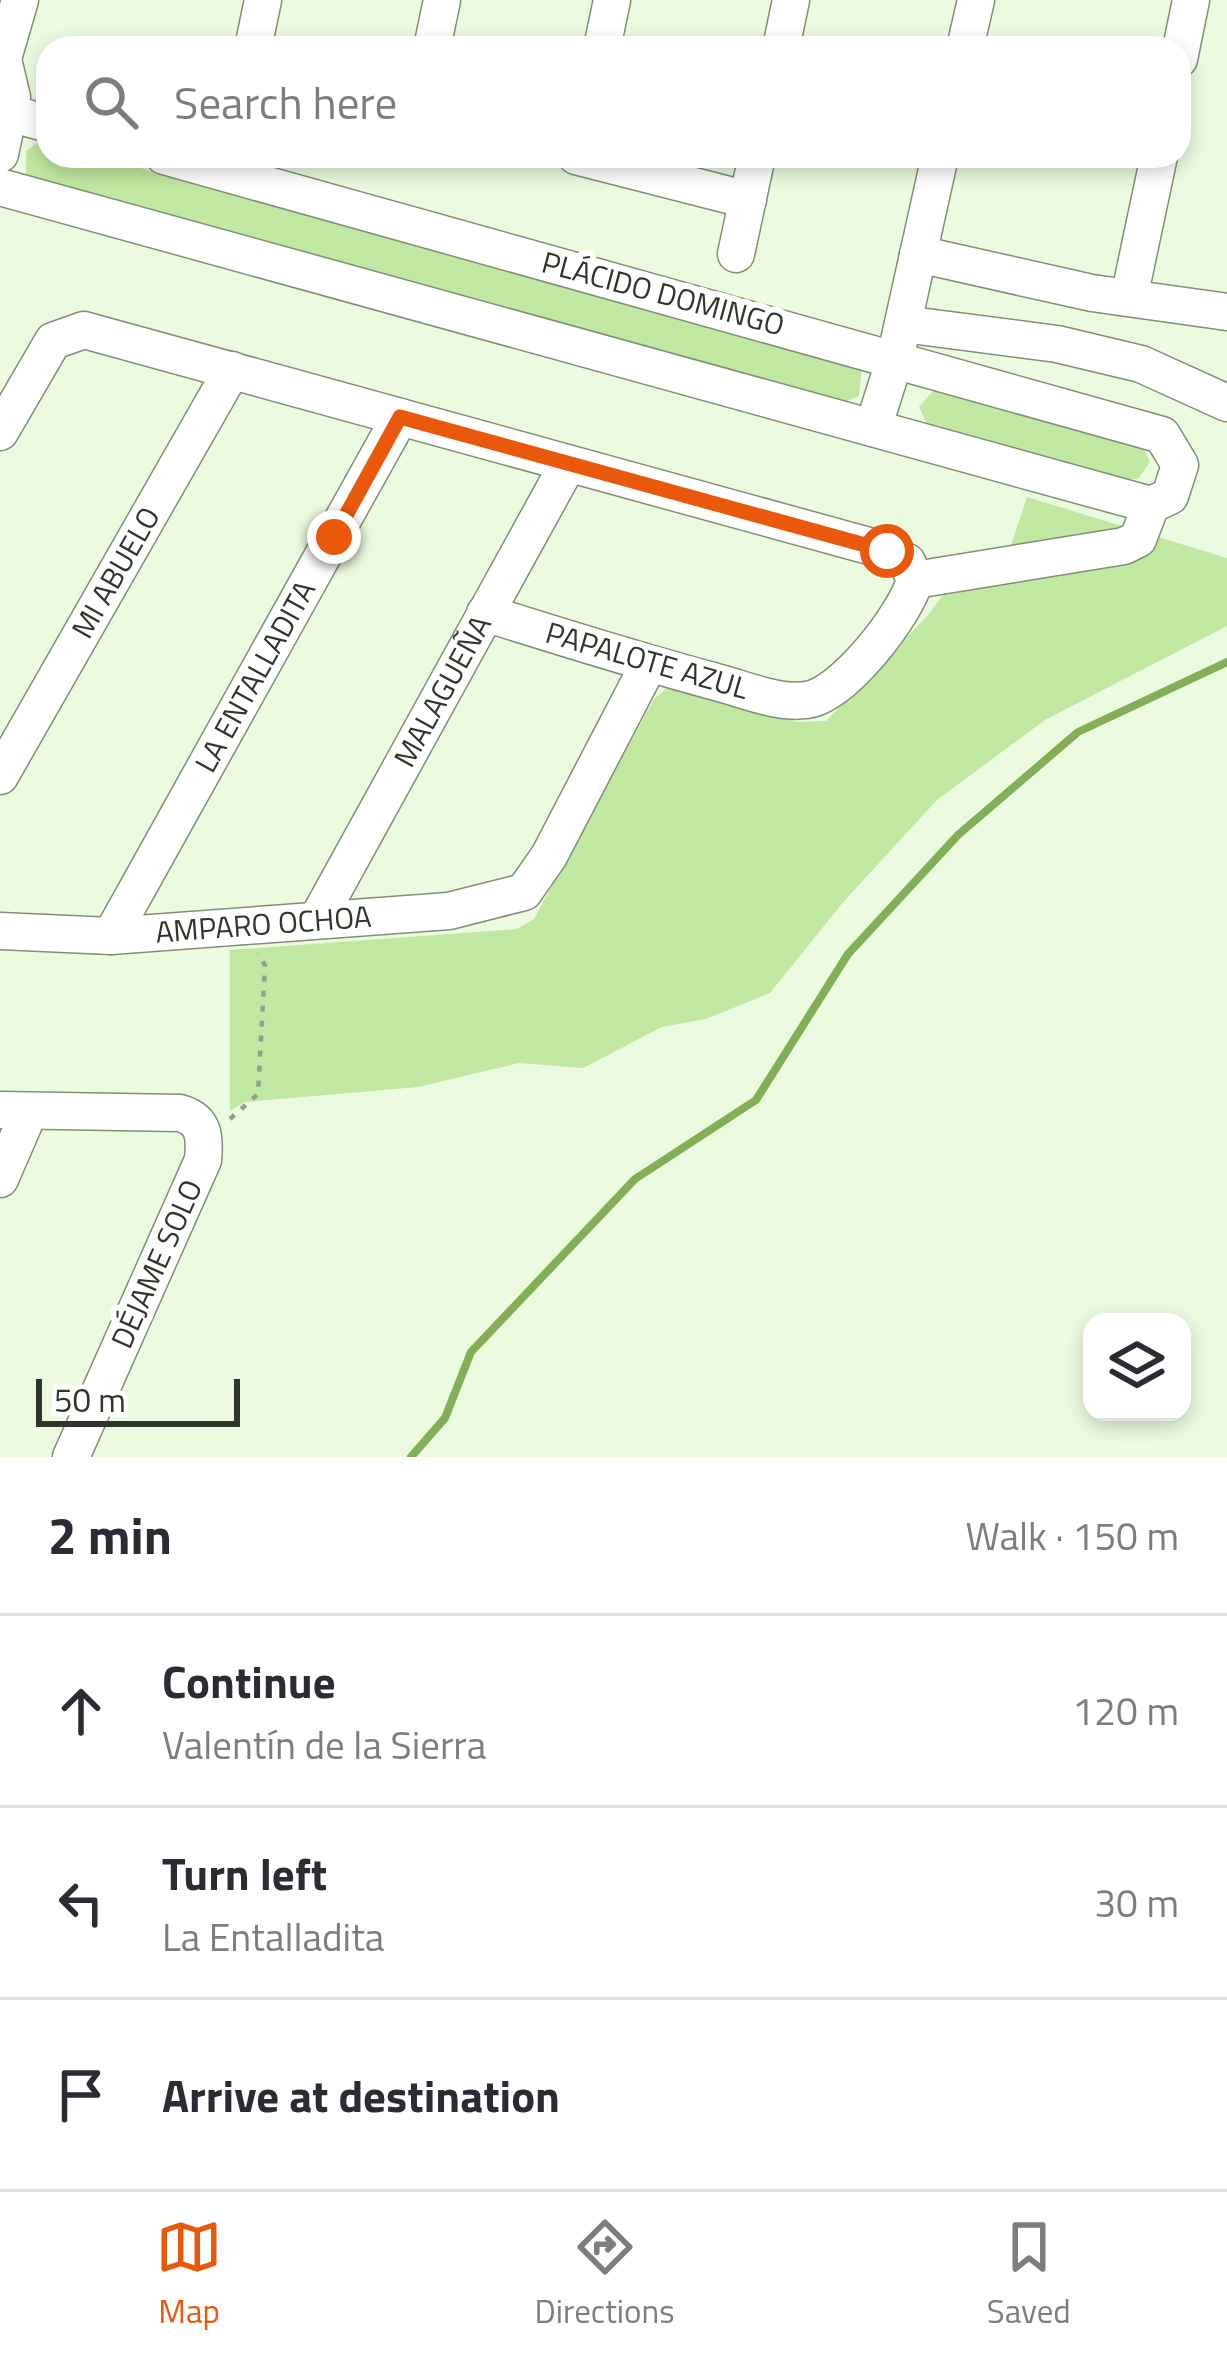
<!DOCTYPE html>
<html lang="en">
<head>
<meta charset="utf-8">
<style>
	:root { --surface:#fff; --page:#f7f7f7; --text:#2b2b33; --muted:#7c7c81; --line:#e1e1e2; --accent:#ea580c }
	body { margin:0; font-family:"Titillium Web",sans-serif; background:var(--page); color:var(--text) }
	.controls { position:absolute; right:36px; bottom:36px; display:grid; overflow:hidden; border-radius:24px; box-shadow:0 6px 18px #0003 }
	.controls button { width:108px; height:108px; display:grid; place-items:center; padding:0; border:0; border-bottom:3px solid var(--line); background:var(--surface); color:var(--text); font:60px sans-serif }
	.scale { position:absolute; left:36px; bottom:30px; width:204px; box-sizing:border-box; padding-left:12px; border:6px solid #2f352a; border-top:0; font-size:33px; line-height:42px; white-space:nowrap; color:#2f352a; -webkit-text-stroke:9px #fff; paint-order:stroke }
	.stop { position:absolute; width:36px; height:36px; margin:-27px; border:9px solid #ea580c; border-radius:50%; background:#fff }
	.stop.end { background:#ea580c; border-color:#fff; box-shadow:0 3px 12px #0008 }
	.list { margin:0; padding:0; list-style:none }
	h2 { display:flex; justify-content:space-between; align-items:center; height:156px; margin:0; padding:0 48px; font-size:51px }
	h2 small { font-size:39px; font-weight:400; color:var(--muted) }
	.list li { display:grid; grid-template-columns:78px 1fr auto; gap:36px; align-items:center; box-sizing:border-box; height:192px; padding:0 48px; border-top:3px solid var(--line) }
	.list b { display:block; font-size:45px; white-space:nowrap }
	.list p { margin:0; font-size:39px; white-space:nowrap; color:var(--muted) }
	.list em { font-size:39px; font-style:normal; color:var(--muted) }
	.icon { flex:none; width:66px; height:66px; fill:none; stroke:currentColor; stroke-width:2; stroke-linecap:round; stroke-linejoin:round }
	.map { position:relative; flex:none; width:1227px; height:1457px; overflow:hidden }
	.search { position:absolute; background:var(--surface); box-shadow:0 6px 18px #0003; left:36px; right:36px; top:36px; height:132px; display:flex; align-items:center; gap:30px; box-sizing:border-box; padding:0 42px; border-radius:36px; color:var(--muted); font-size:45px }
	.sheet { height:732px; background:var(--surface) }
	nav { display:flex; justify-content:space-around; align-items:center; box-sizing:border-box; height:168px; border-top:3px solid var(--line); background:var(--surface); font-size:33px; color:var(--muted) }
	nav a { display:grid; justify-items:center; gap:6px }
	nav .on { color:var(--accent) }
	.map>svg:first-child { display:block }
	.green { fill:#c1e8a0 }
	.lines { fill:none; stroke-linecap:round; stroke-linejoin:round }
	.stream { stroke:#82af56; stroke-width:8 }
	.minor-casing { stroke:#818f76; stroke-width:39 }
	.path { stroke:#949f8b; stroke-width:4.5; stroke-dasharray:6 9; stroke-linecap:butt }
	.minor { stroke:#fff; stroke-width:36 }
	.route { stroke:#ea580c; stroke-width:15 }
	.labels { text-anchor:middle; stroke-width:12; stroke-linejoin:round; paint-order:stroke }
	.street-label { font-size:30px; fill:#2f352a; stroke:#fff }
</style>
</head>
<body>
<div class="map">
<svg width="1227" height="1457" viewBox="0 0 1227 1457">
	<rect width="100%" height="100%" fill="#ecfbe0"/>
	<path class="green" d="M37 143H48V156H97L862 365 859 396 840 404 26 176V151Z
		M934 390 1142 445 1150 462 1138 479H1123L928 426 919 407Z
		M1027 497 1227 558V626L1045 720 937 800 845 900 770 993 706 1019 662 1027 583 1068 519 1063 418 1087 245 1102 230 1111V950L517 929 534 919 654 699 667 688 684 689 796 722 826 721 928 615 970 559 1009 551Z"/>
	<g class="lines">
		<path class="stream" d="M411 1457 445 1418 471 1352 635 1179 756 1100 848 954 958 835 1078 732 1227 662"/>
		<defs>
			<g id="minor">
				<path d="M0 47 12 97 0 154"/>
				<path d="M253 48 263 0"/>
				<path d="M432 48 442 0"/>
				<path d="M602 48 612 0"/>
				<path d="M781 48 791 0"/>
				<path d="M965 48 976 0"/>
				<path d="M4 55 20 0"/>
				<path d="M1179 59 1191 0"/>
				<path d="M10 113 48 124"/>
				<path d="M576 156 748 200"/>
				<path d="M0 187 1151 505 1170 496 1180 465 1162 435 164 156"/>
				<path d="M736 254 757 156"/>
				<path d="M918 254 1092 293 1227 312"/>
				<path d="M1129 298 1159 156"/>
				<path d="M903 324 1057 344 1141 364 1227 403"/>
				<path d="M873 428 895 359 940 156"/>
				<path d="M0 432 53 341 84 330 887 551 907 562 915 580C906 614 843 696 806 700 777 704 744 689 716 682 638 661 561 637 485 613"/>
				<path d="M915 580 1124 546 1138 539 1151 505"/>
				<path id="s1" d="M0 776 232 370"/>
				<path id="s2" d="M317 920 568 464"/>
				<path id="s3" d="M0 931 111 936 449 911 524 892 549 856 649 664"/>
				<path id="s4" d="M111 936 400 417"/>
				<path d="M0 1110 180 1113C205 1120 205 1138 203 1160L71 1457"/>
				<path d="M0 1179 29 1112"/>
			</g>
		</defs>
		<use href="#minor" class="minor-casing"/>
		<path class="path" d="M230 1119 258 1094 265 965 257 954"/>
		<use href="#minor" class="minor"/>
	</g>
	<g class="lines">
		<path class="route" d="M334 537 400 417 887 551"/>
	</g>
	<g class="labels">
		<g class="street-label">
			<text transform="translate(663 294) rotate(15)" y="10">PLÁCIDO DOMINGO</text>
			<text dy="10" stroke="none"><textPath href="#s1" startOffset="234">MI ABUELO</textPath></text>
			<text transform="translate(647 661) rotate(16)" y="10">PAPALOTE AZUL</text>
			<text dy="10" stroke="none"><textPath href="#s4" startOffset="297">LA ENTALLADITA</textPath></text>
			<text dy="10" stroke="none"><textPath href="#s2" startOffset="261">MALAGUEÑA</textPath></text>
			<text dy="10" stroke="none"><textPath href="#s3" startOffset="264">AMPARO OCHOA</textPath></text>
			<text transform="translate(157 1264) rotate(-66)" y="10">DÉJAME SOLO</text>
		</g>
	</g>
</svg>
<div class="controls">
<button><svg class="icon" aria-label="layers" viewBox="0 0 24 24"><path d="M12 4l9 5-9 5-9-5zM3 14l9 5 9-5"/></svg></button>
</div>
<div class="scale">50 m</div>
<div class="stop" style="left:887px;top:551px"></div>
<div class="stop end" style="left:334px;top:537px"></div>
<div class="search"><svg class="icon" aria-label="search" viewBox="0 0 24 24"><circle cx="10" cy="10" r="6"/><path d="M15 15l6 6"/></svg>Search here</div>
</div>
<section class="sheet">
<h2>2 min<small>Walk · 150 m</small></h2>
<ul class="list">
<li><svg class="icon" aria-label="ahead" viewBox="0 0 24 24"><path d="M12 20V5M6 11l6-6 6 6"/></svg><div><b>Continue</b><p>Valentín de la Sierra</p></div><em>120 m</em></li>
<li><svg class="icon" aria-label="left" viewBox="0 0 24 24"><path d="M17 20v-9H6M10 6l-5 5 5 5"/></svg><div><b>Turn left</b><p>La Entalladita</p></div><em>30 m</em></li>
<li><svg class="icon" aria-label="arrive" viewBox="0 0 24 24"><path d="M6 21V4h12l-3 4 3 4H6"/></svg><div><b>Arrive at destination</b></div></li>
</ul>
</section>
<nav>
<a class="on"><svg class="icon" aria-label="map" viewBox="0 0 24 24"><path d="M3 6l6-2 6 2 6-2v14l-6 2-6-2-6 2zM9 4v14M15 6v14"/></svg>Map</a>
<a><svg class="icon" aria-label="directions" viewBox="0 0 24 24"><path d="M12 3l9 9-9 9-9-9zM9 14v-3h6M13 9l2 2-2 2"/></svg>Directions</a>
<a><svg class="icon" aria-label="saved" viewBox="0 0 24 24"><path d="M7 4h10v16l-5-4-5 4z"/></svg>Saved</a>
</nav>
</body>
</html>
